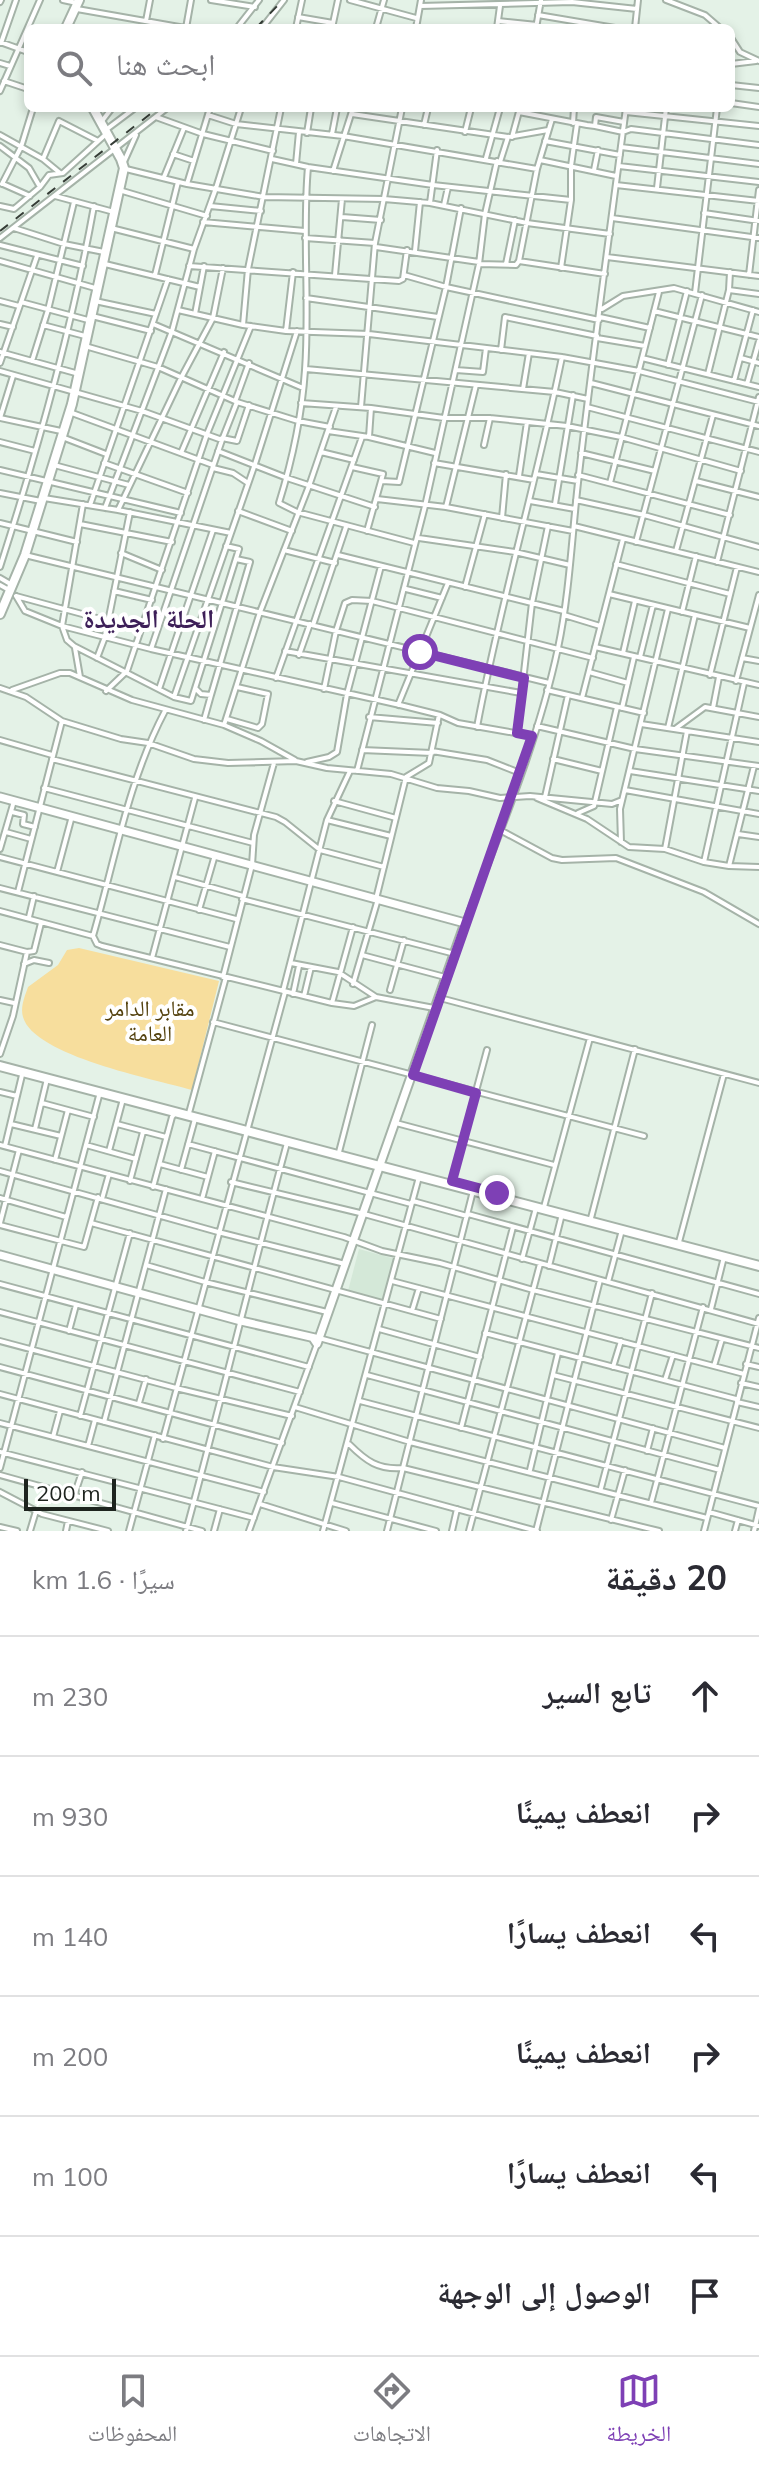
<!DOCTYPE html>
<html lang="ar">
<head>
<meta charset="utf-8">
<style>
	:root { --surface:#fff; --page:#f2f2f3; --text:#2b2b33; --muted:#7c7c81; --line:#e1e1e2; --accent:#7e40b5 }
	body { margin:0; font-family:Mulish,"Noto Naskh Arabic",sans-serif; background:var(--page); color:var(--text); direction:rtl }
	.scale { position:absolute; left:24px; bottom:20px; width:92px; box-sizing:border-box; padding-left:8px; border:4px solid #1e241f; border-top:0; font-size:22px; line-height:28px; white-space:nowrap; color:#1e241f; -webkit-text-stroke:6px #fff; paint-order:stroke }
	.stop { position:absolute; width:24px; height:24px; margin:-18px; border:6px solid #7e40b5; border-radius:50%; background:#fff }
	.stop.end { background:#7e40b5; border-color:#fff; box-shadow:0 2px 8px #0008 }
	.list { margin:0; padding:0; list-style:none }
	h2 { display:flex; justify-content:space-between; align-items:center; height:104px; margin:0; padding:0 32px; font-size:34px }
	h2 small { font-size:26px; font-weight:400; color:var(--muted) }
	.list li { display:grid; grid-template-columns:52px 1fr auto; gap:24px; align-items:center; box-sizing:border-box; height:120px; padding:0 32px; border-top:2px solid var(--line) }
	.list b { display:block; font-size:30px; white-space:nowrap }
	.list em { font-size:26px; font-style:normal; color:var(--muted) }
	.icon { flex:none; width:44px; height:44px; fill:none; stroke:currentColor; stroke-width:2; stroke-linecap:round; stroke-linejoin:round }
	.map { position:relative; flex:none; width:759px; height:1531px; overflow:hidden; direction:ltr }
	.search { position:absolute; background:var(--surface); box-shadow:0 4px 12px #0003; left:24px; right:24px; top:24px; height:88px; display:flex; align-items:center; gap:20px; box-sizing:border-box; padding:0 28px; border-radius:12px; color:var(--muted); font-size:30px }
	.sheet { height:824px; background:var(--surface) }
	nav { display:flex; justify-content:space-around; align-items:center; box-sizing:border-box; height:112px; border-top:2px solid var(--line); background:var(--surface); font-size:22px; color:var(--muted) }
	nav a { display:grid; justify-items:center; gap:4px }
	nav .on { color:var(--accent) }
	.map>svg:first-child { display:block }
	.built { fill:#d4e8d8 }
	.green { fill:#f7de9d }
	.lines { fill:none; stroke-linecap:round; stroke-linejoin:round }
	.street-casing { stroke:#a5b3a8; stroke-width:8 }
	.secondary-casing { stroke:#a5b3a8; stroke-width:11 }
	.primary-casing { stroke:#a5b3a8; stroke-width:12 }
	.street { stroke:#fff; stroke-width:4 }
	.secondary { stroke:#fff; stroke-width:7 }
	.primary { stroke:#fff; stroke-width:8 }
	.rail { stroke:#353c36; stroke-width:2; stroke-dasharray:10 10; stroke-linecap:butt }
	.route { stroke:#7e40b5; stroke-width:10 }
	.labels { text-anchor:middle; stroke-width:8; stroke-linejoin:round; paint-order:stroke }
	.park-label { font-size:22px; fill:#53410d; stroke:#fff }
	.quarter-label { font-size:26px; font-weight:bold; fill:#3d1f58; stroke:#fff }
</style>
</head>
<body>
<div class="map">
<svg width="759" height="1531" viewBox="0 0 759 1531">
	<rect width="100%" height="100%" fill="#e4f2e7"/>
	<path class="built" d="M359 1249 395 1259 384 1301 348 1291Z"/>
	<path class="green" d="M79 948 219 981 192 1090C154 1079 34 1056 23 1017 20 1007 25 996 28 987L58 965 67 950Z"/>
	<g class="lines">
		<defs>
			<path id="street" d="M63 0 77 3
				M211 0 255 7
				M350 0 416 18
				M666 0 705 15 720 28
				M0 2 1 0
				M420 6 572 2 637 9
				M77 9 185 28
				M538 15 615 28
				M298 17 333 23
				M146 21 150 0
				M498 21 537 25
				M186 28 191 0
				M237 28 259 0
				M262 28 284 0
				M296 28 302 0
				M332 28 338 0
				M376 28 384 0
				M416 28 421 0
				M497 28 500 6
				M536 28 541 0
				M635 28 638 0
				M731 38 740 52 759 61
				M0 42 28 52
				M1 43 16 0
				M0 63 10 66
				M731 64 756 61
				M4 81 28 89
				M731 85 759 88
				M0 91 40 0
				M731 103 759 107
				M519 112 587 125 595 126 596 117 624 122
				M626 112 759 126
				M352 114 508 137 548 130
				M208 115 236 124 343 136 537 169
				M156 117 203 134 273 151
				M102 121 112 108
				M573 123 574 108
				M424 125 428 108
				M595 126 623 132 631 129 759 145
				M107 129 135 108
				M465 132 471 108
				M307 133 311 108
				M332 134 337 108
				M0 135 43 159 60 173
				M512 137 520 108
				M545 141 620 155
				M0 146 29 168 40 187 14 209 0 206
				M621 147 759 164
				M173 154 194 161
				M486 158 500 108
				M43 159 59 121 98 141
				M272 159 308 167 433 185 571 200
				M540 160 616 176
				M500 162 508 137
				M123 164 136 135
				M296 164 299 132
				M619 166 759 182
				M308 167C302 234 310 303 305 370 302 414 292 461 279 503L297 512 414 543
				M126 169 187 184 264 197 384 199 430 203 527 223 610 234
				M594 170 598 150
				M333 171 353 108
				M164 177 184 128
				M2 184 21 147 33 108
				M3 184 30 196
				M187 184 210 108
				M616 185 759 201
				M40 187 49 175 63 173 105 135
				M657 188 666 108
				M119 190 207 216
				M55 196 114 212
				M430 203 437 150
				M444 205 448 187
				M210 206 261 211
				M704 213 759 221
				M342 217 381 220
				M612 218 759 238
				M203 222 305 231
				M14 228 64 244 104 252
				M111 228 194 249
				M0 238 167 108
				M305 238 375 243
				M0 245 83 266
				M376 247 479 262
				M415 251 420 202
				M607 257 759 276
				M0 261 95 288
				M519 261 537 169 552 119
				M105 264 200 287
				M479 264 516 265 519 261 605 274
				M506 264 515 220
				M189 266 399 281 403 279 407 250
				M561 268 571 200V166L577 124
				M155 275 178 182
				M335 275 342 199
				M404 275 446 287 599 320
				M749 275 759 190
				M729 290 759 294
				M695 293 717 108
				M306 298 438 317
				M0 301 19 306
				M95 301 156 314
				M21 302 88 320
				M602 309 623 296 674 288 759 312
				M178 310 243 325 286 331 369 334 562 357 639 371 759 402
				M654 311 759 337
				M195 314 204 266
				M92 316 151 331
				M600 317 650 328
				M0 324 13 327
				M153 324 303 388
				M43 325 85 336
				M243 325 248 269 281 108
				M286 331 293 272
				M597 338 645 346
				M85 346 158 367 237 402 298 421 330 427
				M501 350 505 317 597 336
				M0 352 79 374
				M642 358 759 387
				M741 358 759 363
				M32 361 48 310 74 202
				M0 363 37 256
				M668 365 687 291
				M306 369 555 392 588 399
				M456 370 483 372 486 348
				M0 371 142 411 222 440
				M708 374 729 290 730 272
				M734 381 753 310
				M591 383 759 426
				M747 384 759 341
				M523 389 529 353
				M236 399 249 363
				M301 403 371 408 444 418H490L567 426 621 437 741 471
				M361 407 375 243 402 108
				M587 407 759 452
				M72 413 213 465
				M0 418 61 431
				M0 418 13 376
				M328 431 369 437 435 453
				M62 437 106 454
				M369 437 371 408
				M222 438 237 441 249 405
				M0 442 35 451
				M484 445 490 418
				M218 451 287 478 375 507
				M321 452 354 460
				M181 453 224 352
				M581 453 655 471
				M104 463 188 493
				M434 463 534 480
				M54 465 129 485
				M352 467 383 474 367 531
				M213 468 233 473 248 483
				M0 470 181 513
				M536 474 578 481
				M578 475 730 515
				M519 476 527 422
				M382 481 399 482 446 287 461 208
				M696 481 759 497
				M610 483 659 292
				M0 493 41 501
				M44 498 118 510 231 533
				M377 499 446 507 573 531
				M576 500 644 515 759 547
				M530 501 575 509
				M83 504 62 626 67 640 74 646 174 697 191 701 239 549 226 546
				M555 504 573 395
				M90 505 168 279
				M446 507 476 385
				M105 508 172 331 194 249 216 188 241 108
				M118 510 181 378 213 318 223 268
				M238 511 292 531
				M502 518 506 474
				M0 523 77 542
				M80 524 172 542
				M574 526 759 572
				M419 538 515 552 570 565
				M636 542 702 295
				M284 550 335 563
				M676 551 713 415
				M121 553 162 570
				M25 555 549 683
				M338 555 564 611
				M717 562 759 397
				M616 564 730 594
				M0 567C38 449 72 329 94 206
				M0 578 12 585
				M0 585 9 590
				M465 587 485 514
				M406 589 442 598
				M114 591 152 600
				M609 594 750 628
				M16 596 25 611 62 626 151 649 400 705 440 715 458 723 532 736
				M16 596 141 630
				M682 612 696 556
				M564 615 600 626
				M313 625 346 527
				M595 647 759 685
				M75 648 80 677
				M151 649 222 440 237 402
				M285 651 521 693
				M623 653 635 601
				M299 655 310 624
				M640 657 653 605
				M97 658 105 637 130 512
				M742 658 759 661
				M589 672 628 683
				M710 675 737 567
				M276 678 362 437
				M736 681 759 595
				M0 688 26 697 62 721 121 739 148 743 194 759 228 763 296 761 327 768 391 774 437 788 469 791 500 798 530 796 612 804 622 800
				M159 689 213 530
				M196 689 201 694 211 695 250 562 236 559
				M324 689 336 631 345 603 352 600 372 601 593 658
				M12 690 60 673H70L132 700 224 725 261 741 295 760
				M547 690 644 713
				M106 691 127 671 207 434 251 326
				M174 697 255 464 297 331
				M582 698 623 539
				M398 705 448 583
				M622 708 634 657
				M713 708 719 677
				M369 717 438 723
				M227 719 258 728 262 724 268 694 237 687
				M204 720 211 695
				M641 724 759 742
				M224 725 260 612 309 486 336 407
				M537 726 635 749 759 766
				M477 727C500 603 537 481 562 357
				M668 728 695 615
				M675 729 705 707 759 717
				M517 733 532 603 548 526
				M0 740 52 755
				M362 750 432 753
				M432 751 487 760 520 773
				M52 759 276 817 285 822 320 850 384 867
				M553 759 602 771
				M307 762 329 757 337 752 347 694 381 566
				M357 771 425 506 479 264 485 214 497 161
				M630 771 759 791
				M44 788 253 843
				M625 790 759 814
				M545 797 568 695
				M537 798 587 819 629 847 665 849 704 862 729 866 759 867
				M334 801 396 818
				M12 812 24 815 23 824 35 827
				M578 813 594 806 617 707
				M327 820 391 836
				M500 830 552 858 562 860 616 858 704 892 759 924
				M6 832 31 839
				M738 834 759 837
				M621 842 620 809 668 609
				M0 849 14 801
				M665 849 687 731
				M0 857 236 919
				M704 862 744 683
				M729 866 754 766
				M57 872 72 816
				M175 877 243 896
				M0 888 230 947
				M18 892 62 721
				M242 899 455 954
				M376 899 406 777 429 763 439 715
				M199 910 215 855
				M0 911 93 936 97 944 102 946 332 1003 354 1006 376 997
				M29 917 34 896
				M465 923C499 834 538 742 558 648 570 591 572 532 579 474 593 352 610 230 626 108
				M93 936C115 860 128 781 165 711
				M0 945 27 952 34 951 41 923
				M362 955 445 977
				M152 958 195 798
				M291 963 338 972 376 997 434 1008
				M24 964 34 960 49 963
				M223 977 252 865 254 835 274 763
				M353 984 378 899
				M390 990 404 940
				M283 991 327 820 350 771
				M293 994 299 966
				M304 996 311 967
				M440 998 759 1083
				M0 1000 14 1003
				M332 1003 353 927
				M213 1022 644 1136
				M0 1054 13 1016 27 952
				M0 1092 17 1096
				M42 1103 94 1117
				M189 1113 226 977
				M396 1123 554 1165
				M11 1124 61 1136
				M117 1124 166 1137
				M35 1129 47 1079
				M188 1144 411 1204
				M0 1145 344 1237 382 1251 440 1263 533 1290 759 1348
				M86 1145 136 1159
				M5 1146 23 1071
				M109 1151 123 1099
				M339 1152 372 1025
				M55 1160 68 1110
				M160 1164 208 1177
				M181 1170 195 1119
				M0 1171 218 1232 345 1264
				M130 1181 143 1132
				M452 1181 487 1050
				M231 1182 364 1214 759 1324
				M153 1187 172 1117 176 1112
				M0 1198 66 1217
				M102 1199 109 1174
				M202 1199 215 1151
				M413 1201 467 1216
				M544 1207 590 1038
				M468 1214 759 1294
				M591 1218 635 1049
				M0 1223 19 1150
				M91 1223 441 1319
				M0 1225 84 1247 98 1197
				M679 1242 724 1074
				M522 1259 536 1208
				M146 1265 205 1282 327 1312
				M549 1266 562 1214
				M392 1281 744 1374
				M608 1282 622 1230
				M0 1284 309 1367
				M711 1309 724 1257
				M412 1311 419 1288
				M0 1312 300 1392
				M379 1329 480 1357
				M69 1331 76 1305
				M485 1333 736 1399
				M319 1338 725 1448
				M0 1341 176 1388 292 1416
				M746 1364 759 1367
				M714 1366 722 1339
				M0 1367 282 1443
				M613 1367 621 1341
				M367 1375 720 1470
				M553 1375 759 1428
				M665 1380 673 1355
				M741 1383 759 1387
				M0 1394 273 1467 339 1477 537 1531
				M360 1401 759 1506
				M737 1402 759 1407
				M139 1403 146 1379
				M295 1407 410 1442 707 1518
				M80 1416 130 1233
				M104 1422 166 1189
				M0 1423 264 1492
				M461 1428 513 1227
				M53 1437 60 1411
				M163 1439 285 992
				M349 1444C366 1461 378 1470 403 1468L659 1531
				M88 1446 95 1420
				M647 1451 653 1428
				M0 1452 254 1518
				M0 1468 100 1092
				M530 1470 558 1353
				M0 1475 202 1531
				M601 1488 652 1293
				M0 1492 42 1514 108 1531
				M74 1496 82 1472
				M332 1503 436 1531
				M651 1503 703 1307
				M260 1504 346 1531
				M709 1512 759 1526
				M611 1520 625 1470
				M0 1527 17 1531
				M30 1531 36 1511
				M66 1531 68 1521
				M129 1531 155 1435
				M186 1531C221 1402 252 1272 287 1143
				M214 1531 220 1509
				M249 1531 317 1344
				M323 1531 419 1177
				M387 1531 473 1191
				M452 1531 457 1509
				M469 1531 540 1264
				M536 1531 600 1280
				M704 1531 759 1318
				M735 1531 738 1520
				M754 1531 759 1509"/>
			<path id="secondary" d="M0 797 465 923 317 1344 313 1338
				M0 1255 241 1321 315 1338"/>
			<path id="primary" d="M66 28 79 0
				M0 614 25 555 72 404 124 168 121 159 93 108
				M0 1066 759 1266"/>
		</defs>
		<use href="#street" class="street-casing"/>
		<use href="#secondary" class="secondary-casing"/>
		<use href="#primary" class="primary-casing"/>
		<use href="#street" class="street"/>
		<use href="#secondary" class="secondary"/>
		<use href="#primary" class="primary"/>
		<path class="rail" d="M256 28 283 0
			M0 231 158 108"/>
	</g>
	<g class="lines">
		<path class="route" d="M420 652 524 678 517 733 532 736 413 1075 476 1093 452 1181 497 1193"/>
	</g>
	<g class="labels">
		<g class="park-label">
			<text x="150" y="1016">مقابر الدامر<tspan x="150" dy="25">العامة</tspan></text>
		</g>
		<g class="quarter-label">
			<text x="149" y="628">الحلة الجديدة</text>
		</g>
	</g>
</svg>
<div class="scale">200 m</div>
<div class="stop" style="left:420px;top:652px"></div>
<div class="stop end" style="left:497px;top:1193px"></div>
<div class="search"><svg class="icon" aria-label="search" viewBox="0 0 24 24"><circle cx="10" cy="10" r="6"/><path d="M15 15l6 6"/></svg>ابحث هنا</div>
</div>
<section class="sheet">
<h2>20 دقيقة<small>سيرًا · 1.6 km</small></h2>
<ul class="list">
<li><svg class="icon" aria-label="ahead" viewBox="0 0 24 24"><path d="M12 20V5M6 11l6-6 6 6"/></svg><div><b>تابع السير</b></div><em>230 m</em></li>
<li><svg class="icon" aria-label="right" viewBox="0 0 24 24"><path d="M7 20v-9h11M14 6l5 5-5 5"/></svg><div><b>انعطف يمينًا</b></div><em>930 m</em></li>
<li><svg class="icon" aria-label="left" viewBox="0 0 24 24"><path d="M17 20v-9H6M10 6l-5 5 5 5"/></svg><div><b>انعطف يسارًا</b></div><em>140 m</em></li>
<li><svg class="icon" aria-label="right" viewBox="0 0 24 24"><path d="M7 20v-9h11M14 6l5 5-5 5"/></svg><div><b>انعطف يمينًا</b></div><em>200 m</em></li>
<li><svg class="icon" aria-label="left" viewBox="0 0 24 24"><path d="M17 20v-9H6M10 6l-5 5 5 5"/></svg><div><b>انعطف يسارًا</b></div><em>100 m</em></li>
<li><svg class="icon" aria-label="arrive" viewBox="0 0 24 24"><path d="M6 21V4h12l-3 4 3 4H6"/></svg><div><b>الوصول إلى الوجهة</b></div></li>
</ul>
</section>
<nav>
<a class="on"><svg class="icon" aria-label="map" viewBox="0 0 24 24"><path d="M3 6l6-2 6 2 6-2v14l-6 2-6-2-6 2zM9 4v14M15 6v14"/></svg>الخريطة</a>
<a><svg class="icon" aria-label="directions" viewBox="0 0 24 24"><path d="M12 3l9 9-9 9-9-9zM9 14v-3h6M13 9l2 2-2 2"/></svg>الاتجاهات</a>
<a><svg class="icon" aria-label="saved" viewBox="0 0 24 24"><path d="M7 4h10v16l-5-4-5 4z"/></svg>المحفوظات</a>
</nav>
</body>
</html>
